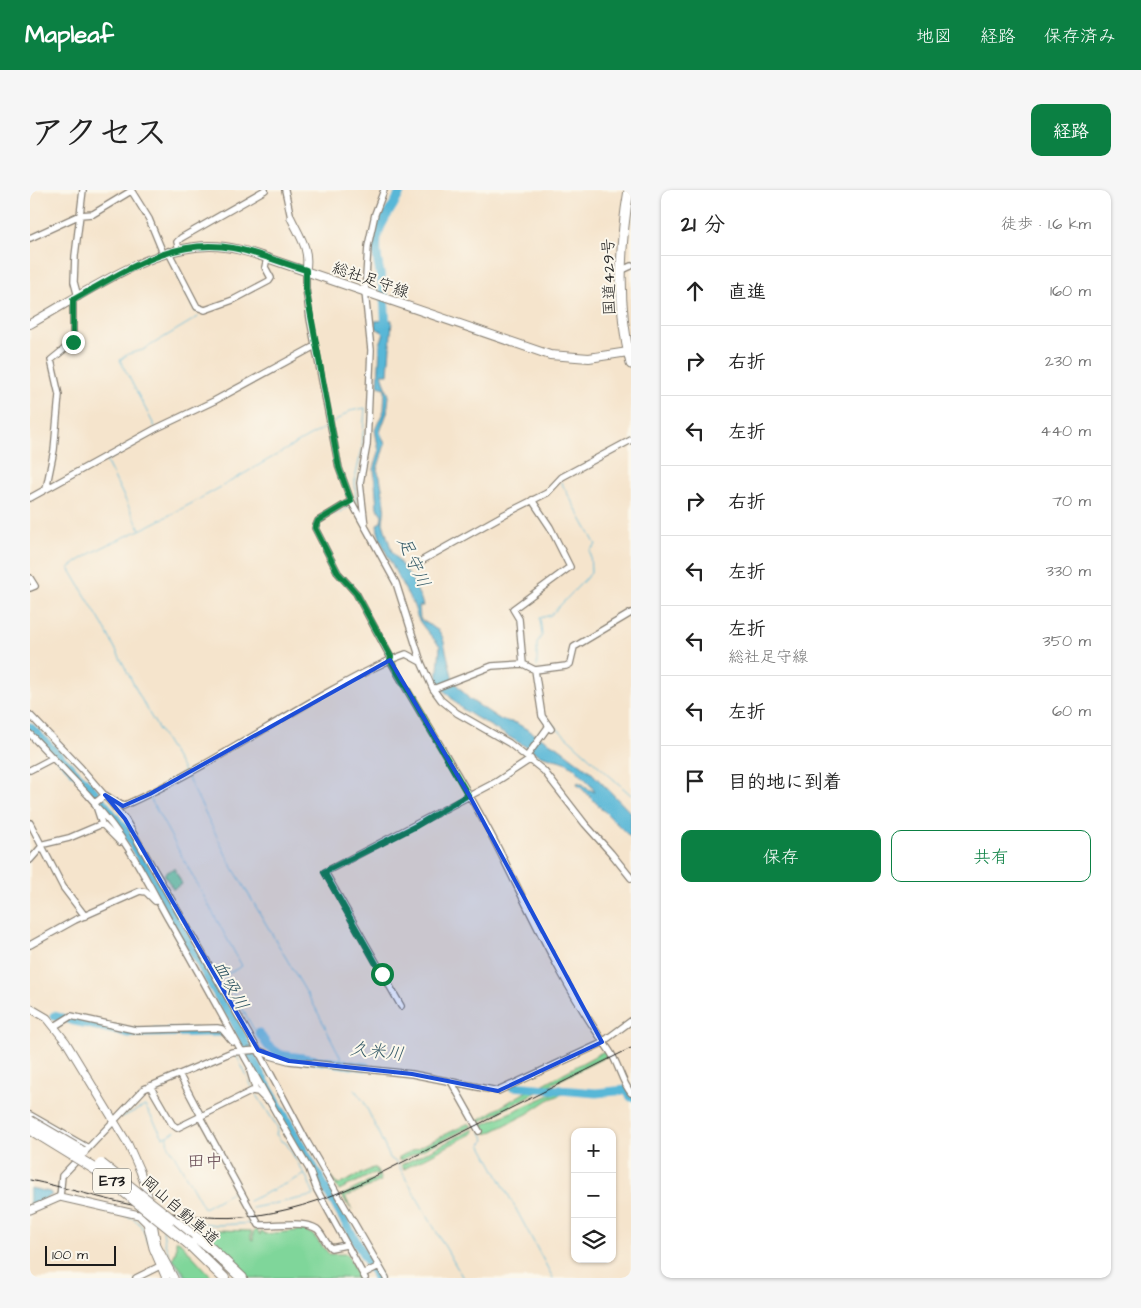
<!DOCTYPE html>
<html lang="ja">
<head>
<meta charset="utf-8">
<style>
	:root { --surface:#fff; --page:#f6f6f6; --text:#222; --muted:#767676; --line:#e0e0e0; --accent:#0b8043 }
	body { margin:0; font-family:"Architects Daughter","Klee One",sans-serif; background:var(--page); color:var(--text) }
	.controls { position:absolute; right:15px; bottom:15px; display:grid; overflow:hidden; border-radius:10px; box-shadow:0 1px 4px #0004 }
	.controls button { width:45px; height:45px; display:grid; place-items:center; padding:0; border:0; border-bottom:1px solid var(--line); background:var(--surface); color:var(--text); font:25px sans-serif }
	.scale { position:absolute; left:15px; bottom:12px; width:71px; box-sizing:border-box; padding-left:5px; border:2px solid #1c1c1c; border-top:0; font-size:14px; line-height:18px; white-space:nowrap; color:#1c1c1c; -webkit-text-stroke:4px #fbf7ec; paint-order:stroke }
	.stop { position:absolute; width:15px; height:15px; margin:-11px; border:4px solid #0b8043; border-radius:50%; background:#fff }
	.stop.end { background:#0b8043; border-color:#fff; box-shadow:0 1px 5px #0008 }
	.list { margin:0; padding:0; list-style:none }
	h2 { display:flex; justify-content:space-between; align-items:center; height:65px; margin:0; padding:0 20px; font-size:21px }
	h2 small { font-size:16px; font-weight:400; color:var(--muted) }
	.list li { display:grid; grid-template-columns:32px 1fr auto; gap:15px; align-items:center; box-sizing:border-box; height:70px; padding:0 20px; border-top:1px solid var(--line) }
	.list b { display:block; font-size:19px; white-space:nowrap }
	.list p { margin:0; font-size:16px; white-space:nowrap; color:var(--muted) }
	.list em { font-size:16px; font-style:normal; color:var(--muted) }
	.actions { display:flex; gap:10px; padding:15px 20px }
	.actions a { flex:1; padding:11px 0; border:1px solid var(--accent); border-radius:10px; text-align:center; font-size:18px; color:var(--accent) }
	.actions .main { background:var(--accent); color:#fff }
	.icon { flex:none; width:28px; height:28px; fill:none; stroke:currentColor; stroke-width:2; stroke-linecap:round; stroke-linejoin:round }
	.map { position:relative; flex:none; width:601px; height:1088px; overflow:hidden; border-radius:10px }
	header { display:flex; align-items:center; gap:30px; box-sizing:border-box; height:70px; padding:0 25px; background:var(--accent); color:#fff }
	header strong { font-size:24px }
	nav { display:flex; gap:28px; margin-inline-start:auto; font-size:18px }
	.intro { display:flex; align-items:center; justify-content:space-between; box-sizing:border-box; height:120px; padding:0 30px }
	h1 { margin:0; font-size:35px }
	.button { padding:12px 22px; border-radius:10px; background:var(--accent); color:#fff; font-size:18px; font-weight:700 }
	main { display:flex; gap:30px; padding:0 30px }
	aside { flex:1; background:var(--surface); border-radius:10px; box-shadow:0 1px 4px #0004 }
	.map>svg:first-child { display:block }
	.green { fill:#7fd69a; stroke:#4e795b }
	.water { fill:#58b7d7; stroke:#3a6a7a }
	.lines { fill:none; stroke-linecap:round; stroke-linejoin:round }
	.stream { stroke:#58b7d7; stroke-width:1 }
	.river { stroke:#58b7d7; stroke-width:9 }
	.minor-casing { stroke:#888074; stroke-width:8 }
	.tertiary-casing { stroke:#888074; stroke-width:9 }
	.secondary-casing { stroke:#888074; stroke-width:10 }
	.trunk-casing { stroke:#888074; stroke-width:11 }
	.motorway-casing { stroke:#888074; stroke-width:12 }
	.minor { stroke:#fff; stroke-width:5.5 }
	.tertiary { stroke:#fff; stroke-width:7 }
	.secondary { stroke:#fff; stroke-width:8 }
	.trunk { stroke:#fff; stroke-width:9 }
	.motorway { stroke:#fff; stroke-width:10 }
	.rail { stroke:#1c1c1c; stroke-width:1 }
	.motorway-bridge-casing { stroke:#888074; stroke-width:12; stroke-linecap:butt }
	.motorway-bridge { stroke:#fff; stroke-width:10 }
	.route { stroke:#0b8043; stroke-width:6 }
	.marked { fill:#1d4ed8; fill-opacity:0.2; stroke:#1d4ed8; stroke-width:4; stroke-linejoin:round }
	.labels { text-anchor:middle; stroke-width:4; stroke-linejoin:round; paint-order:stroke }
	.shield { fill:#fbf7ec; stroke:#5f5e5a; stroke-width:1 }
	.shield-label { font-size:15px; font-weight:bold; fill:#1c1c1c }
	.street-label { font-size:16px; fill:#1c1c1c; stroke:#fbf7ec }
	.water-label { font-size:18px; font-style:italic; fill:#345a67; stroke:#fbf7ec }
	.neighbourhood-label { font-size:18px; fill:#694d56; stroke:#fbf7ec }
</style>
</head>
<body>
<header>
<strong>Mapleaf</strong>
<nav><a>地図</a><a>経路</a><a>保存済み</a></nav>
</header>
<div class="intro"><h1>アクセス</h1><a class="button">経路</a></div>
<main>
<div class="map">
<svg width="601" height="1088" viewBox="0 0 601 1088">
	<rect width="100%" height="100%" fill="#fbf7ec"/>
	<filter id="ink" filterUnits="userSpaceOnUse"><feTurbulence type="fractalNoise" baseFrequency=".02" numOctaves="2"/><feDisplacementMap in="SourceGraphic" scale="10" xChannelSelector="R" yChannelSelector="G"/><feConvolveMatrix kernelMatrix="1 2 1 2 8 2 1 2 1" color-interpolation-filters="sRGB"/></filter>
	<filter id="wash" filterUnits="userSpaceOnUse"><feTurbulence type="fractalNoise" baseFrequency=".0096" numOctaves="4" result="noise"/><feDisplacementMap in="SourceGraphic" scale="20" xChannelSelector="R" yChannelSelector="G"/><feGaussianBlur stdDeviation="1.12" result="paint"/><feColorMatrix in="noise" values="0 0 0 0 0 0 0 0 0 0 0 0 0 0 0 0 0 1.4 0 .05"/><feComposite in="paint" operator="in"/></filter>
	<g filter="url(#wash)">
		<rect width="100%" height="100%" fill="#f5e4cc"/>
		<path class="green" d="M144 678 152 694 143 699 134 684Z
			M576 860 579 865 518 896 512 895Z
			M510 898 513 899 448 933 447 931 499 900Z
			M524 903H535L518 910 497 924 457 944 450 936Z
			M439 933 442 936 369 971V967Z
			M443 939V943L374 979 371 975Z
			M343 978H346L351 991 315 1007 322 1020 311 1006 347 988V984H343L309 1000 298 983 308 995Z
			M226 1039 230 1045 232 1041 235 1044 274 1040 283 1045 299 1064H317L329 1088H218L167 1043H182L188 1040 221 1041V1049L223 1050V1042Z
			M146 1050H148L183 1088H158L143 1069 146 1060Z"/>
		<path class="water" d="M362 130 358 184H352L359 206 357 223 350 242 355 254 347 280 350 287 355 315 353 333 362 362 381 388 391 409 393 416H389L390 429 409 441 413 448 423 490 439 509 471 530 486 533 531 559 561 582 601 623V648L547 594 548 592 552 595V593L554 597 565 602 559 593 543 577 535 572 510 565 445 527 431 518 407 493 410 456C403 448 396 441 390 432 386 427 386 420 383 414 374 397 347 352 347 334L351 332 352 325 347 318 344 279 349 261 345 240 354 220 355 198 348 196 350 154 354 143 346 138 345 131Z
			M0 998 20 1002 22 1005 0 1017Z"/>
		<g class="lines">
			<path class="stream" d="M147 85 166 122
				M303 233 320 221 335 218 332 258 325 289 326 313
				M125 237 90 170 98 164 113 160 168 127
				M304 325 320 316
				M110 339 76 271 119 246
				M356 453 364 467
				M507 477V453L512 445 510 428 521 425 561 383 560 360 566 355 531 292
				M519 531 601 605
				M155 583 117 520 74 437 39 378C64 358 102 345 130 330 187 301 241 267 296 237
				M157 586 199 671 286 819 314 874
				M133 594 154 582
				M120 608 212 776 194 786 223 838 232 849
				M206 864 222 897
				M325 900 334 912 360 968 367 973 433 1088
				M227 905 248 938 246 944 251 951 256 953 278 990 284 1005
				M75 923 78 928
				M92 927 115 916 133 947 138 946 145 941
				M451 942 455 950 451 954 523 1088
				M138 946 137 952 174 1018 208 999
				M296 1000 298 999
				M219 1011 274 985
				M222 1018 282 1006
				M93 1025C109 1029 113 1035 117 1052
				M150 1030 187 1035 226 1033
				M133 1040C135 1062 142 1073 157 1088"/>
			<path class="river" d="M356 140C355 126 355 112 353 98 350 81 345 66 347 48 350 30 365 17 371 0
				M0 537 64 601 94 639 193 815 203 829 231 885 347 1088
				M24 826 32 828
				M40 830 98 843 191 842
				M229 843 238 856 251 865 336 877
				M482 896 566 903 596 900 601 907"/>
		</g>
	</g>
	<g filter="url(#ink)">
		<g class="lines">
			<defs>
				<path id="minor" d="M101 0 119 29 133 63
					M255 0 261 28
					M0 48 50 25 63 24 101 1
					M149 59 147 52 151 48 235 0
					M138 61 167 117 175 120 203 110 239 91 241 88 235 77 237 68
					M276 80V99L280 129 309 278 321 311 366 393 391 472 403 499 411 510 427 523 479 553 514 581 555 634 581 663 601 688
					M590 81 601 76
					M48 107 44 92 45 66 53 0
					M16 299 24 260 29 205 21 170 43 152V110
					M0 308 125 239 184 211 285 156
					M321 311 288 331 285 338 308 383 326 403 362 470
					M335 336 330 293 337 255 341 160 335 102 338 56 345 24 354 0
					M391 371 475 324 517 303 532 287 601 250
					M0 388 5 396 0 398
					M360 470C396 535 438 597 471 664 504 730 536 800 579 860 589 874 591 891 601 903
					M493 474 489 429 483 419 540 377 520 337 502 310
					M505 480 512 526 521 539
					M403 499 462 476 493 474 505 480 536 476 540 474 544 457 601 423
					M0 525 51 578 95 629 228 860 276 950 356 1088
					M0 544 58 605 65 613 72 634 90 652
					M497 566 518 537
					M0 580 23 568
					M65 613 75 605 93 616C186 575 268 513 360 470L376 464 391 472
					M65 615C95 646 116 689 137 727 185 810 229 897 279 979L287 1000 335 1088
					M0 633 33 697 55 726
					M0 670 14 654 39 648 72 634
					M0 755 45 730 110 701 116 702 125 711
					M371 816 295 682 466 592 501 569
					M25 836 41 826 105 840 187 838 192 839 203 852
					M220 881 226 901
					M149 884 171 926
					M422 893 449 941
					M120 896 142 934 147 938 222 901 228 902 236 910
					M0 925 58 958
					M170 927 229 1035C246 1036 274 1030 287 1039 293 1044 295 1053 301 1058L316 1055
					M30 1007 32 986 114 899 202 862 228 860 241 866 259 871 382 884 468 901 570 854 601 831
					M333 1084 349 1076
					M106 1088 130 1076"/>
				<path id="tertiary" d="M261 28C270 47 280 59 276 80
					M0 818 17 828 36 852 98 954 110 981 118 1005
					M0 1020 30 1007 109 1025 117 1033 123 1058 136 1088
					M122 1027 127 1056 144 1088"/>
				<path id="secondary" d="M0 134C52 105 122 55 181 56 201 56 219 62 237 68L520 165 559 168 598 162"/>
				<path id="trunk" d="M599 0C589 58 587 116 601 174"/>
				<path id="motorway" d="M141 1029 180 1058 212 1088
					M158 1053 194 1088"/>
			</defs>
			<use href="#minor" class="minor-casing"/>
			<use href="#tertiary" class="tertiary-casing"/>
			<use href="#secondary" class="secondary-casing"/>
			<use href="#trunk" class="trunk-casing"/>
			<use href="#motorway" class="motorway-casing"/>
			<use href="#minor" class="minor"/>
			<use href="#tertiary" class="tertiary"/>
			<use href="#secondary" class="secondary"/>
			<use href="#trunk" class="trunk"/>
			<use href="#motorway" class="motorway"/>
			<path class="rail" d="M0 990C69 1005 142 1032 213 1027 254 1023 292 1011 329 994L601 858"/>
			<defs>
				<path id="motorway-bridge" d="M0 931 53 962
					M0 939 70 982 158 1053
					M71 974 141 1029"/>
			</defs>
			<use href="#motorway-bridge" class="motorway-bridge-casing"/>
			<use href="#motorway-bridge" class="motorway-bridge"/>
		</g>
	</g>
	<g class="lines" filter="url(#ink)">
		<path class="route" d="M43 152V110C94 82 142 47 203 58 228 63 252 73 276 80V99L309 278 321 311 288 331 285 338 308 383 326 403 361 467 360 470 438 605 386 636 294 682 352 784"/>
	</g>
	<path class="marked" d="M360 470 439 605 572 852 468 901 382 884 259 871 228 860 95 629 75 605 93 616 120 604Z"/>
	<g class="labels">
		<rect class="shield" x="63" y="978.5" width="38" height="25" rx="4"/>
		<g class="shield-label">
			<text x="82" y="996">E73</text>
		</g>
		<g class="street-label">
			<text transform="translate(578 87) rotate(-91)" y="6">国道429号</text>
			<text transform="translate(341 89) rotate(19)" y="6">総社足守線</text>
			<text transform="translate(151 1020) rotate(41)" y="6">岡山自動車道</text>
		</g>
		<g class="water-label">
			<text transform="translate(384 372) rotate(65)" y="6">足守川</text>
			<text transform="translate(201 795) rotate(61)" y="6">血吸川</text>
			<text transform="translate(347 861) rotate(7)" y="6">久米川</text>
		</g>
		<g class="neighbourhood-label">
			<text x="175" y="977">田中</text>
		</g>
	</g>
</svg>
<div class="controls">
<button>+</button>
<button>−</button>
<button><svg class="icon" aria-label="layers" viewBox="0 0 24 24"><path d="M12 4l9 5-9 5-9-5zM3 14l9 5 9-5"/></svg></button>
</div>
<div class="scale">100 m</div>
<div class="stop" style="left:352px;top:784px"></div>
<div class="stop end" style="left:43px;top:152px"></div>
</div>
<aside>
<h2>21 分<small>徒歩 · 1.6 km</small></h2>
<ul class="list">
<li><svg class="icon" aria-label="ahead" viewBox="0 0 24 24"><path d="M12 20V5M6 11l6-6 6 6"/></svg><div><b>直進</b></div><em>160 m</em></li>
<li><svg class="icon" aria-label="right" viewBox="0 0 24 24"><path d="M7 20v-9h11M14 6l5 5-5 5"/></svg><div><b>右折</b></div><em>230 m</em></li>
<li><svg class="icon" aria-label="left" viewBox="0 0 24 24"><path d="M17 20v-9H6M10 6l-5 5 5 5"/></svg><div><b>左折</b></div><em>440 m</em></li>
<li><svg class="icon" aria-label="right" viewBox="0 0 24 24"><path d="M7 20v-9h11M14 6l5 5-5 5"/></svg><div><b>右折</b></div><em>70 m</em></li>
<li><svg class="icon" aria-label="left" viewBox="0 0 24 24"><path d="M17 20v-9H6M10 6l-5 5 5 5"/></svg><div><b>左折</b></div><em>330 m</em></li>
<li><svg class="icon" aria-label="left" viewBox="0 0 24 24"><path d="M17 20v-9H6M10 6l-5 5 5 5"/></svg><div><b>左折</b><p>総社足守線</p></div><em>350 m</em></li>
<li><svg class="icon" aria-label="left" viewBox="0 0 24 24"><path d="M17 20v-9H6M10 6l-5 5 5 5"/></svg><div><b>左折</b></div><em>60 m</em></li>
<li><svg class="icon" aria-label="arrive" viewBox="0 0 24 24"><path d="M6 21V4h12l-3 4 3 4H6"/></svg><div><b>目的地に到着</b></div></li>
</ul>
<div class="actions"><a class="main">保存</a><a>共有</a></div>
</aside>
</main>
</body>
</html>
